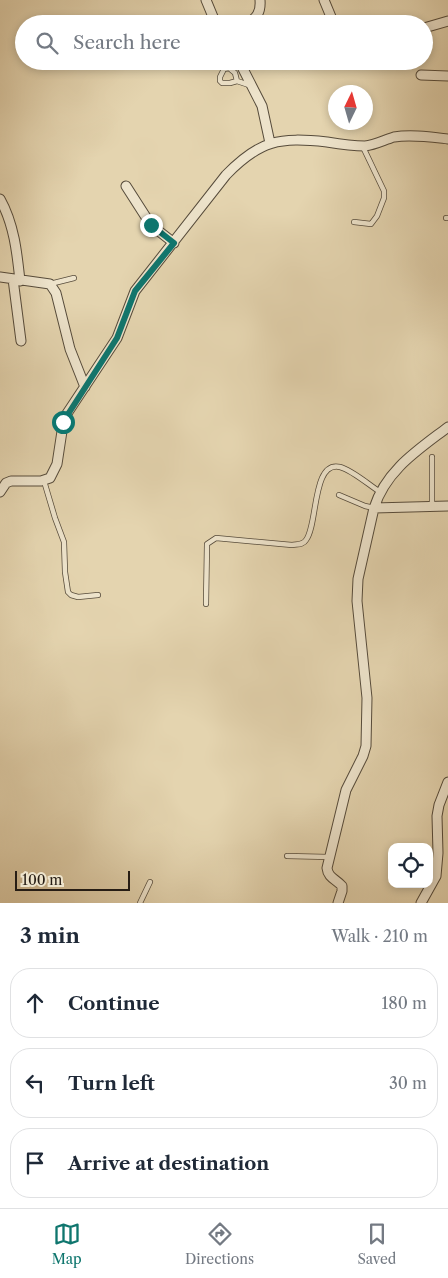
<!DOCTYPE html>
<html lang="en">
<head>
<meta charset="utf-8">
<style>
	:root { --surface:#fff; --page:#f2f2f3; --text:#1f2937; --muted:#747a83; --line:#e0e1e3; --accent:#0f766e }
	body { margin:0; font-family:"Libre Caslon Text",serif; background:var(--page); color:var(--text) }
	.controls { position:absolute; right:15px; bottom:15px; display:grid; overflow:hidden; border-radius:10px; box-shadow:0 2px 8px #0003 }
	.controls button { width:45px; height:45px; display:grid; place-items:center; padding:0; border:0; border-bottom:1px solid var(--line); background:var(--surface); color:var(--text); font:25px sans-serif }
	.compass { position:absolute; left:328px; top:85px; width:45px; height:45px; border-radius:50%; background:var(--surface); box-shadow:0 2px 8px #0003; rotate:5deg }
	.scale { position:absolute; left:15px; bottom:12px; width:115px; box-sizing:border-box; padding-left:5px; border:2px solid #271d14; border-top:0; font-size:14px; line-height:18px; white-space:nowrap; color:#271d14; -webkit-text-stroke:4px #ede3cb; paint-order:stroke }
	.stop { position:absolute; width:15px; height:15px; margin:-11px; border:4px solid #0f766e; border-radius:50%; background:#fff }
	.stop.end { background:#0f766e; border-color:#fff; box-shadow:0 1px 5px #0008 }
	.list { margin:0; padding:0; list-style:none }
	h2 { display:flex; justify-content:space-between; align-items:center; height:65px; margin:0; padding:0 20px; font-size:21px }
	h2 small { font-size:16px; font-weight:400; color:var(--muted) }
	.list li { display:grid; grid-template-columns:32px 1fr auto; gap:15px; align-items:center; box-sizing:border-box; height:70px; margin:0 10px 10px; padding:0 10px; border:1px solid var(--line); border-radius:20px }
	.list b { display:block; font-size:19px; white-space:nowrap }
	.list em { font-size:16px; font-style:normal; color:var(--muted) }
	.icon { flex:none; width:28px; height:28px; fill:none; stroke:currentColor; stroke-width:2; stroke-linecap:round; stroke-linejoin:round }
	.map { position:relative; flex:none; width:448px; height:903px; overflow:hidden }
	.search { position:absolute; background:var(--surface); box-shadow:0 2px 8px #0003; left:15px; right:15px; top:15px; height:55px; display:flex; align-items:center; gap:12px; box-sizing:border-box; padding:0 18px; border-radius:28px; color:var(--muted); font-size:19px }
	.sheet { height:305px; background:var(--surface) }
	nav { display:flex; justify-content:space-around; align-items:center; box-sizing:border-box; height:70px; border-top:1px solid var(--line); background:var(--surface); font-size:14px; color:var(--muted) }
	nav a { display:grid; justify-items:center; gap:2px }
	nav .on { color:var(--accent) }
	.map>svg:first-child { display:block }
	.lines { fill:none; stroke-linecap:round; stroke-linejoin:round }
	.lane-casing { stroke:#564b3b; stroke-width:6 }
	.street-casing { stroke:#564b3b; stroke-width:11 }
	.lane { stroke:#ede3cb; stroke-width:4.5 }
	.street { stroke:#ede3cb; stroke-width:9 }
	.route { stroke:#0f766e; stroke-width:6 }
</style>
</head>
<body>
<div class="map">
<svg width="448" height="903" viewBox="0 0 448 903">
	<rect width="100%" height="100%" fill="#e4d4af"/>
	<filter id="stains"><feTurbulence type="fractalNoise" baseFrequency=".004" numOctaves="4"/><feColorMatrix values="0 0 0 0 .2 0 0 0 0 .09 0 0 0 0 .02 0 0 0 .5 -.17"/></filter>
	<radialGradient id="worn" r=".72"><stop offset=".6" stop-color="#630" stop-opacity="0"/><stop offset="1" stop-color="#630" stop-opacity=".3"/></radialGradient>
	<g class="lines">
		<defs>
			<path id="lane" d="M237 81 235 73 229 68 224 69 220 77V81L222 83H230L237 81 249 85
				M446 218H448
				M354 222 371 224 377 216 384 198V191L363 147
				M50 284 74 278
				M44 481 55 518 64 542 65 572 68 592 71 595 78 597 98 595
				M339 495 365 506 374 508
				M432 505V457
				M206 604 207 544 216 538 292 545C298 544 303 545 306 540 318 525 312 460 340 467 352 470 369 485 380 492
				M287 856 329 857
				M140 903 150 882"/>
			<path id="street" d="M206 0 216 24
				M324 0 334 24
				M246 24C257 18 261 12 260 0
				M424 28 448 21
				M239 61 262 106 270 143
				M374 61H383
				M421 75 448 76
				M126 186 151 225 174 243
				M0 199C14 224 17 252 20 281
				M0 277 50 284 56 293 70 349 85 387
				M13 279 21 341
				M0 492 6 483 11 481H41L50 478 57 464 64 418 117 338 135 291 226 175C260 140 279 137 327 142 339 144 352 146 365 146 375 145 384 140 394 137 411 134 431 137 448 139
				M374 508C386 470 418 450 448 427
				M338 903 342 891V886C336 879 328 878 327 868L346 790 363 756 366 746 367 698 357 601 358 579 374 508 448 506
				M421 903 436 876 438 853 437 816 439 805 448 782"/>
		</defs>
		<use href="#lane" class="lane-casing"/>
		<use href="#street" class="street-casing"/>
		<use href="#lane" class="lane"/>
		<use href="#street" class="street"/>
	</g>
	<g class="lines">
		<path class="route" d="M63 422 117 338 135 291 174 243 151 225"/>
	</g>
	<rect width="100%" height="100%" filter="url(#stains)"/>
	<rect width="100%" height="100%" fill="url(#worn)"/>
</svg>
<div class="controls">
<button><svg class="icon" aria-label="locate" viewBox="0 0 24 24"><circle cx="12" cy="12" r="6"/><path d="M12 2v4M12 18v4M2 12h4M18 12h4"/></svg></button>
</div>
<svg class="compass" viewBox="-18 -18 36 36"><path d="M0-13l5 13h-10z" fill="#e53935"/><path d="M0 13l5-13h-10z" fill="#747a83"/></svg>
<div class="scale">100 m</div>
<div class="stop" style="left:63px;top:422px"></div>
<div class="stop end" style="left:151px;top:225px"></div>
<div class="search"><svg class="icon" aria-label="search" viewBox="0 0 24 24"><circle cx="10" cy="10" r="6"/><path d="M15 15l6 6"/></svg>Search here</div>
</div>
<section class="sheet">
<h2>3 min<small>Walk · 210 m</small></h2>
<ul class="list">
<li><svg class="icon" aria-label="ahead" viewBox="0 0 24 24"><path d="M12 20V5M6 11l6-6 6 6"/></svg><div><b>Continue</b></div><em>180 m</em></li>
<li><svg class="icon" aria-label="left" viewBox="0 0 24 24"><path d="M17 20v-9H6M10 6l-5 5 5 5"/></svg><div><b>Turn left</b></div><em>30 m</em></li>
<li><svg class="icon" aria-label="arrive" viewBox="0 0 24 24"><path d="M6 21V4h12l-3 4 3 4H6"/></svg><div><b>Arrive at destination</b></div></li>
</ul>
</section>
<nav>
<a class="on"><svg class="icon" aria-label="map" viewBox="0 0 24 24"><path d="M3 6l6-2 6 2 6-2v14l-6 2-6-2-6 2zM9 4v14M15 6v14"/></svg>Map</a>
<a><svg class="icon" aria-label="directions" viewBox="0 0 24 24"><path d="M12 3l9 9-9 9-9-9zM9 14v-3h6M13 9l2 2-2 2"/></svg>Directions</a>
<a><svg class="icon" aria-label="saved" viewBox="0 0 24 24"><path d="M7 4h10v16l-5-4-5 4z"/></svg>Saved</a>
</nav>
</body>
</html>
